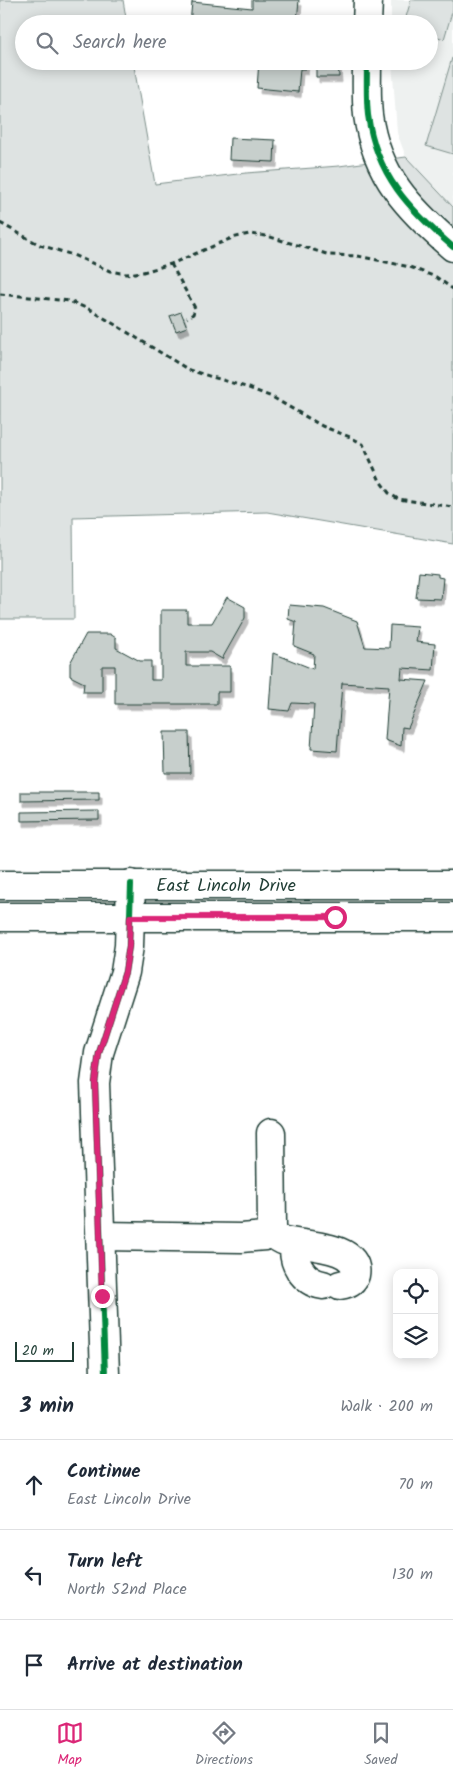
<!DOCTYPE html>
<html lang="en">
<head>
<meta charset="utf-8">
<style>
	:root { --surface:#fff; --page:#f6f6f7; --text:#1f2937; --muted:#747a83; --line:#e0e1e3; --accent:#db2777 }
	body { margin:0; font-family:Kalam,sans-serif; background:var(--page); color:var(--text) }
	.controls { position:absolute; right:15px; bottom:15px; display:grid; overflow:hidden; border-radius:10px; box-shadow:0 2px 12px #0003 }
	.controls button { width:45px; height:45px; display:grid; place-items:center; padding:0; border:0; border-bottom:1px solid var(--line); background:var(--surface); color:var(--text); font:25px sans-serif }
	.scale { position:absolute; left:15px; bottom:12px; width:59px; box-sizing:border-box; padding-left:5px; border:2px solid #1f3d34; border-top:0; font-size:14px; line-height:18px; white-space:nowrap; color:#1f3d34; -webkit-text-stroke:4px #fff; paint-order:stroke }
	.stop { position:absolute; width:15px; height:15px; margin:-11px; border:4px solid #db2777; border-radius:50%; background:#fff }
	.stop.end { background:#db2777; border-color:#fff; box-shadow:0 1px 5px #0008 }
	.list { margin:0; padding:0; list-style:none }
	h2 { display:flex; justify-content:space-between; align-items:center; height:65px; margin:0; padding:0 20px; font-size:21px }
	h2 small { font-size:16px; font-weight:400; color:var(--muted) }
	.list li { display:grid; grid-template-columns:32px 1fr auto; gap:15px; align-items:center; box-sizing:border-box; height:90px; padding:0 20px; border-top:1px solid var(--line) }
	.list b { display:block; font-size:19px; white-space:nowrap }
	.list p { margin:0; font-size:16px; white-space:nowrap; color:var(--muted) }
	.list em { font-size:16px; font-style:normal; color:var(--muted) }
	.icon { flex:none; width:28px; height:28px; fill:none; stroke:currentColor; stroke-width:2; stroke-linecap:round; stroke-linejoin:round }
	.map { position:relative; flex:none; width:453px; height:1374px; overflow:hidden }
	.search { position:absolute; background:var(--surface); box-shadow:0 2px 12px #0003; left:15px; right:15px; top:15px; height:55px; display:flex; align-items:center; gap:12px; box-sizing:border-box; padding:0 18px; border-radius:28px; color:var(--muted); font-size:19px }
	.sheet { height:335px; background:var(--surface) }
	nav { display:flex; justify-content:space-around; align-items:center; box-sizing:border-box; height:70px; border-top:1px solid var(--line); background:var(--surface); font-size:14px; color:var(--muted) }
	nav a { display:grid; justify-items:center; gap:2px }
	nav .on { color:var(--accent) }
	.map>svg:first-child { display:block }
	.built { fill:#eef1f0 }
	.green { fill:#dee3e2; stroke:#7e908b }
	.building { fill:#c7cfcc; stroke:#1f3d34; filter:url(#shadow) }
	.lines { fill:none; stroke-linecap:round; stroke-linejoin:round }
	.minor-casing { stroke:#1f3d34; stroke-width:31 }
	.major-casing { stroke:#1f3d34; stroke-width:31 }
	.path { stroke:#1f3d34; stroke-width:3; stroke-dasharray:5 4; stroke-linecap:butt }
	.minor { stroke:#fff; stroke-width:28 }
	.major { stroke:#fff; stroke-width:28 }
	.cycleway-casing { stroke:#fff; stroke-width:9 }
	.cycleway { stroke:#00873e; stroke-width:6 }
	.route { stroke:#db2777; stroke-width:6 }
	.labels { text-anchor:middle; stroke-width:5; stroke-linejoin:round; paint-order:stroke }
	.street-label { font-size:18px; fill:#1f3d34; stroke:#fff }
</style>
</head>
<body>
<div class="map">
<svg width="453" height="1374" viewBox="0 0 453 1374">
	<defs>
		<filter id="shadow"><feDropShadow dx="3" dy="5.5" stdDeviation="0" flood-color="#0004"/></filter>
	</defs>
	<rect width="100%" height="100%" fill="#fff"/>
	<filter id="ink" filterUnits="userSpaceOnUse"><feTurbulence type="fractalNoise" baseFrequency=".02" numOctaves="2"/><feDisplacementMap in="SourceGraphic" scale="10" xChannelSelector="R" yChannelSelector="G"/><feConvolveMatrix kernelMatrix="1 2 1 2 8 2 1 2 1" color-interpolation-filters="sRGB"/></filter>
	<g filter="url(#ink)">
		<path class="built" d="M391 0H453V207L406 157 397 133 392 61H429V24H391Z"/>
		<path class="green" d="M0 0H123L127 24H24V61H133L155 184 246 173 339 166 406 157 453 207V544L267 512 73 517 74 619H0Z
			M411 0H453V9L444 39 429 34V24H404Z
			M452 58H453V154L426 146Z"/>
		<path class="building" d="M252 0H299L297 21 288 20V24H190L192 2 252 8Z
			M259 61H306L305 69H300L298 92 257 88Z
			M316 61H338L339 77H316Z
			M230 138 275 140 274 162 229 160Z
			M181 312 187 327 176 331 170 316Z
			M419 572 438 574V577L443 578 441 599 416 598Z
			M227 597 245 607V618L222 659 210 652H186V666H230V692H217V704H115V666H102V692H83L84 683 70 676V663L86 634H110L116 638V648L140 661H151V680H161V610H187V623H212Z
			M289 605 324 608 357 621 365 647 389 648 390 625 418 627 416 642 435 644 433 670 402 668 401 679 428 681 408 728 402 727 401 746 385 740 389 686 342 683 337 751 311 749 314 704 292 703 289 711 269 709 273 653 313 669 314 654 294 646 296 622 288 619Z
			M164 732H189L190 773H165Z
			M21 792H99V800L21 801Z
			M99 811V820L21 821V812Z"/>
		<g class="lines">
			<defs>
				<path id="minor" d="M367 24 368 0
					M367 61C367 79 366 97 368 115 376 175 409 209 453 247
					M269 1231C274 1235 279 1239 285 1241 303 1246 361 1245 355 1275 353 1282 347 1284 340 1285
					M100 1236 241 1238 265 1236 272 1227 271 1133
					M295 1243C291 1262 303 1282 323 1285
					M105 1374 95 1083 99 1053 125 972 129 946 131 884"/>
				<g id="major">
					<path id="s1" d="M0 885H453"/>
					<path d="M0 917H453"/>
				</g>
			</defs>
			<use href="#minor" class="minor-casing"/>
			<use href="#major" class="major-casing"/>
			<path class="path" d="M0 223 40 245 73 255 110 271 126 274 143 272 171 264 232 238 249 234 267 236 330 255 358 256 410 267 436 277 453 289
				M171 264 195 308 193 314 187 318
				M0 294 69 301 91 310 189 370 249 388 272 397 322 426 350 437 363 444 380 481 389 493 398 499 453 507"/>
			<use href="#minor" class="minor"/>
			<use href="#major" class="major"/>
			<defs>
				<path id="cycleway" d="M367 61C367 79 366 97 368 115 376 175 409 209 453 247
					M105 1374 95 1083 99 1053 125 972 129 946 131 884"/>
			</defs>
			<use href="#cycleway" class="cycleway-casing"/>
			<use href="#cycleway" class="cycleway"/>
		</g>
	</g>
	<g class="lines" filter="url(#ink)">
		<path class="route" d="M102 1296 95 1083 99 1053 125 972 129 946 130 917H335"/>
	</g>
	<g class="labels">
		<g class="street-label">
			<text dy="6" stroke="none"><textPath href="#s1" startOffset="226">East Lincoln Drive</textPath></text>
		</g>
	</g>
</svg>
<div class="controls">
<button><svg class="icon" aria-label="locate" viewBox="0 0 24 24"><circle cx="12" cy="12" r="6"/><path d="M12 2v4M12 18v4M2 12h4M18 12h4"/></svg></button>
<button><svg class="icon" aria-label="layers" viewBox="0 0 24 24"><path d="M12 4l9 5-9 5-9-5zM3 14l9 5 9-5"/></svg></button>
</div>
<div class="scale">20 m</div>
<div class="stop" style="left:335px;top:917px"></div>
<div class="stop end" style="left:102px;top:1296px"></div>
<div class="search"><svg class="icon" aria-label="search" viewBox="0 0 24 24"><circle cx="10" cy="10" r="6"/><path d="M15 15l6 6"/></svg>Search here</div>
</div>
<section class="sheet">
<h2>3 min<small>Walk · 200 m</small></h2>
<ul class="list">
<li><svg class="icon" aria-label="ahead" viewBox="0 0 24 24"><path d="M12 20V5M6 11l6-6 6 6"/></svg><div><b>Continue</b><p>East Lincoln Drive</p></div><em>70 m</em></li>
<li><svg class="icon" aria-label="left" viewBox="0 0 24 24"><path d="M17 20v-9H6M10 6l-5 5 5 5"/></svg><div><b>Turn left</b><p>North 52nd Place</p></div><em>130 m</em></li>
<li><svg class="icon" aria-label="arrive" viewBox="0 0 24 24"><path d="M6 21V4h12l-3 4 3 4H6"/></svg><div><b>Arrive at destination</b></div></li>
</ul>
</section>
<nav>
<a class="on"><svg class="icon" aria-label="map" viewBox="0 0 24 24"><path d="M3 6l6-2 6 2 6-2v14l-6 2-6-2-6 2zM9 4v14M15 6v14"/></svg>Map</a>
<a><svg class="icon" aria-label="directions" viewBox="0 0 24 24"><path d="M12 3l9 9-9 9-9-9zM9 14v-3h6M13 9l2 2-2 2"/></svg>Directions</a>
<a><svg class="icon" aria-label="saved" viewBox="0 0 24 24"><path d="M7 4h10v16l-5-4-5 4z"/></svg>Saved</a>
</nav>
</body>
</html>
